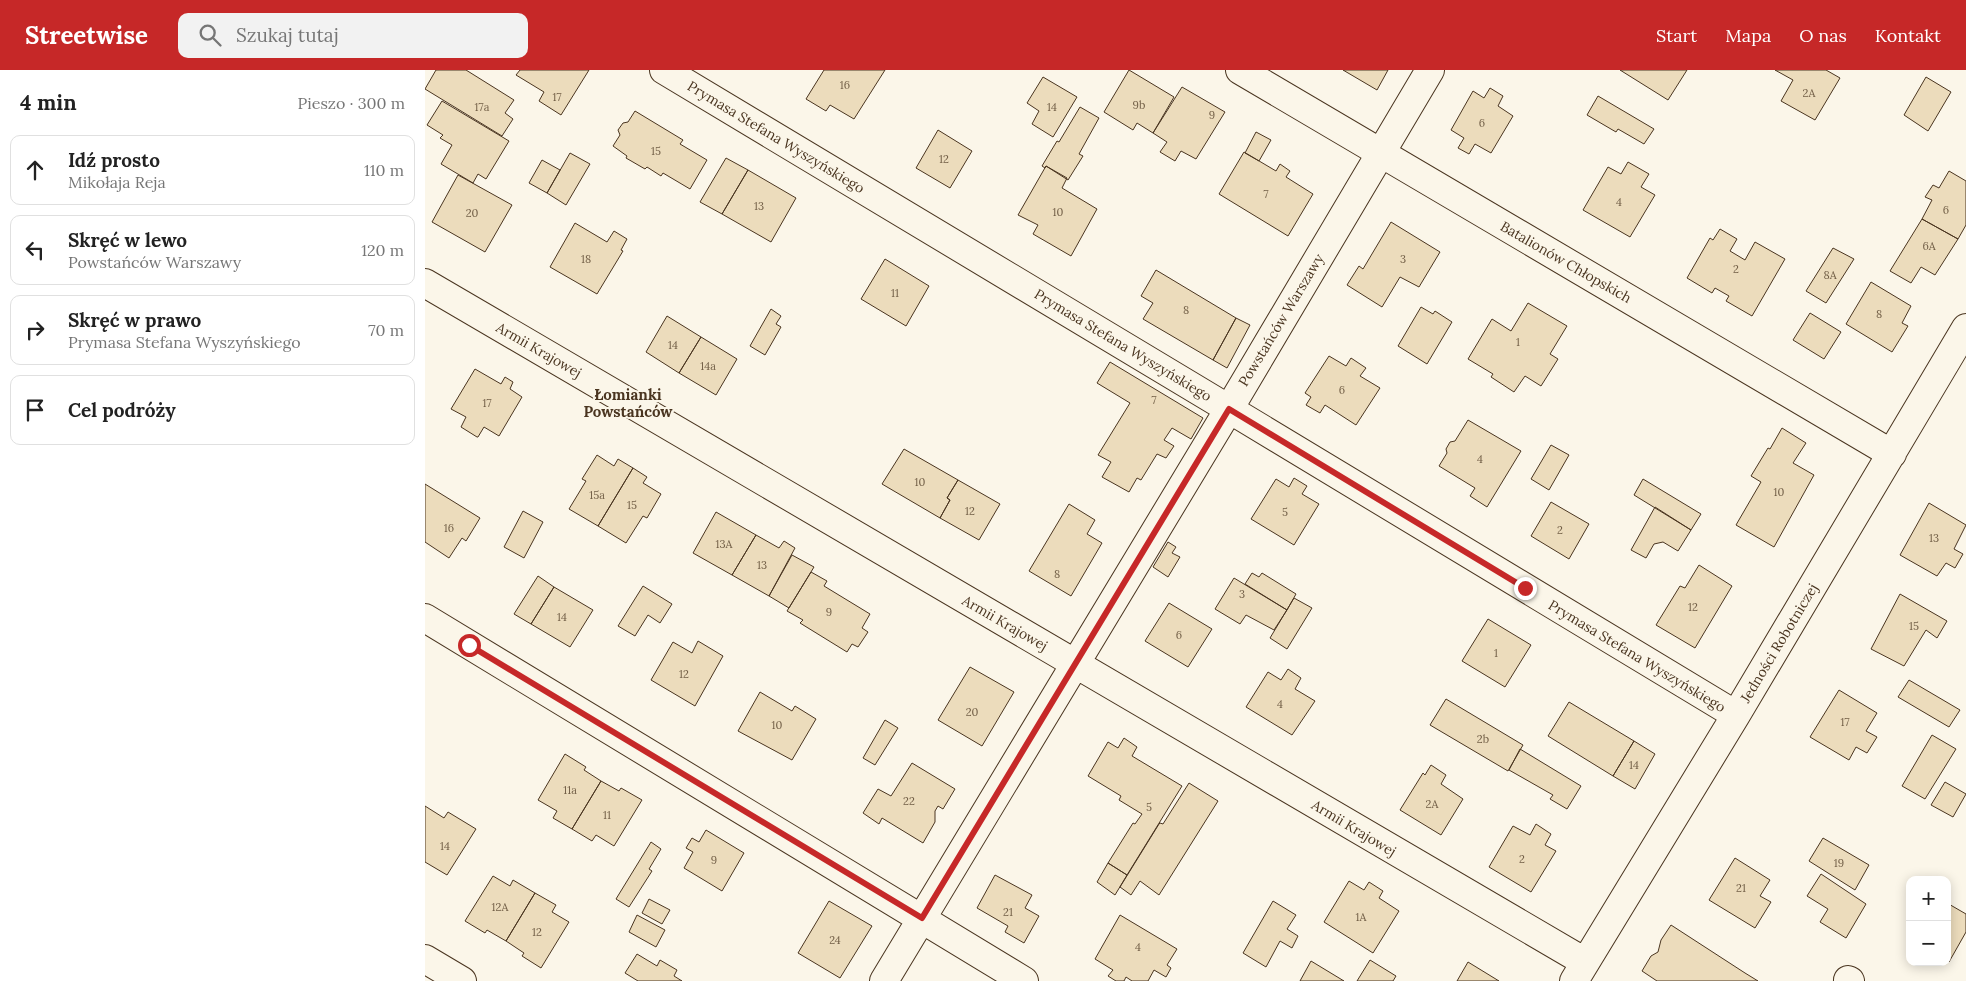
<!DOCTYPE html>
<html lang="pl">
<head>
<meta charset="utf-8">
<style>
	:root { --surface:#fff; --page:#f2f2f2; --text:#222; --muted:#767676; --line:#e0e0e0; --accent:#c62828 }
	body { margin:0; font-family:Lora,serif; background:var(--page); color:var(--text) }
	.controls { position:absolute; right:15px; bottom:15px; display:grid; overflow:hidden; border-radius:10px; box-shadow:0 2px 12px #0003 }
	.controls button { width:45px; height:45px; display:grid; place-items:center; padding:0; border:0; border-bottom:1px solid var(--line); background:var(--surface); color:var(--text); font:25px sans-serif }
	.stop { position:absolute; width:15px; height:15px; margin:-11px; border:4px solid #c62828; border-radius:50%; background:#fff }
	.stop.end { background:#c62828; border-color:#fff; box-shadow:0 1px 5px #0008 }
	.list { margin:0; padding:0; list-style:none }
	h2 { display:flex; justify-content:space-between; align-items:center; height:65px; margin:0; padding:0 20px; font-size:21px }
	h2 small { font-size:16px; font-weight:400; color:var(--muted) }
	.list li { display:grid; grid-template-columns:32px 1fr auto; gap:15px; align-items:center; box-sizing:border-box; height:70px; margin:0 10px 10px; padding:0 10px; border:1px solid var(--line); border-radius:10px }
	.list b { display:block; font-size:19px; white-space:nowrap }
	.list p { margin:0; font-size:16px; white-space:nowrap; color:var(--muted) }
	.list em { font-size:16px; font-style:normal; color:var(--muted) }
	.icon { flex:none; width:28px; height:28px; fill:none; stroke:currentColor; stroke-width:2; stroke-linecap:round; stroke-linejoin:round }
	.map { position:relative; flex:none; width:1541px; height:911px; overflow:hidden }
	header { display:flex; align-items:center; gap:30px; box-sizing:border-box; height:70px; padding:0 25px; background:var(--accent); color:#fff }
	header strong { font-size:24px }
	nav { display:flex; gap:28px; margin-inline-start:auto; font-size:18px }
	.search { width:350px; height:45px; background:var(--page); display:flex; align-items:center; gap:12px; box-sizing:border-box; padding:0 18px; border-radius:10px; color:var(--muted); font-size:19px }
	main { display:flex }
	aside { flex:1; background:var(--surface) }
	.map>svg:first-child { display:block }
	.building { fill:#ecdcbc; stroke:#4a3520 }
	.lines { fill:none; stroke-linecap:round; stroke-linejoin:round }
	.street-casing { stroke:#4a3520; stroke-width:30 }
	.street { stroke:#fbf6e9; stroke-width:28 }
	.route { stroke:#c62828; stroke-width:6 }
	.labels { text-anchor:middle; stroke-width:4; stroke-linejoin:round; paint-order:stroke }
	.number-label { font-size:11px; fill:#725f47 }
	.street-label { font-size:14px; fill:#4a3520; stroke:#fbf6e9 }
	.neighbourhood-label { font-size:15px; font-weight:bold; fill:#4a3520; stroke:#fbf6e9 }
</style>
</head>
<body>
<header>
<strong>Streetwise</strong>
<div class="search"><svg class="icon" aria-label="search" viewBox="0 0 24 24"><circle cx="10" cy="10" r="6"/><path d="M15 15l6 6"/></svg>Szukaj tutaj</div>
<nav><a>Start</a><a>Mapa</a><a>O nas</a><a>Kontakt</a></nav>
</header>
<main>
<aside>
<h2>4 min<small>Pieszo · 300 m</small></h2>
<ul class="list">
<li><svg class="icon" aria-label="ahead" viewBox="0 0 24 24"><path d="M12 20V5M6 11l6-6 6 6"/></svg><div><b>Idź prosto</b><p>Mikołaja Reja</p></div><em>110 m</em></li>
<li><svg class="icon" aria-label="left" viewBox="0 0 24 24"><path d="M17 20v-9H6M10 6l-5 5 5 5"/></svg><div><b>Skręć w lewo</b><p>Powstańców Warszawy</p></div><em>120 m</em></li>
<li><svg class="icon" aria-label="right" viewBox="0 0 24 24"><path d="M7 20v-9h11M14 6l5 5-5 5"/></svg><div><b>Skręć w prawo</b><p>Prymasa Stefana Wyszyńskiego</p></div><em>70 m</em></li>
<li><svg class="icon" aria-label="arrive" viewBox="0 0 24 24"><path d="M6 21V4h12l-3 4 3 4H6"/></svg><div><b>Cel podróży</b></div></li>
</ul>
</aside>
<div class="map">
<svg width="1541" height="911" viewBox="0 0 1541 911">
	<rect width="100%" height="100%" fill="#fbf6e9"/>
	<path class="building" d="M11 0H41L89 30 80 43 88 49 77 66 0 19Z
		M95 0H164L136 45 114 31 119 22 91 5Z
		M399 0H460L429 49 405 35 401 41 381 29Z
		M704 0 749 27 728 63 712 53 708 60 679 42Z
		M918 0H963L952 20Z
		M1195 0H1262L1243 30Z
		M1350 0H1401L1415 8 1390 50 1356 31 1368 10Z
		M618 7 652 27 628 67 607 54 614 41 602 33Z
		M1501 7 1526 22 1503 61 1479 45Z
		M757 17 800 42 771 89 756 81 750 91 735 82 742 72 728 63Z
		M1065 18 1078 26 1073 36 1088 46 1066 83 1050 74 1044 84 1033 78 1039 68 1026 60 1048 21 1059 28Z
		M1173 26 1229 59 1219 74 1193 59 1191 62 1162 45Z
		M17 31 84 71 61 109 53 104 48 113 16 94 27 75 15 68 18 65 2 55Z
		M655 37 674 48 654 84 658 86 643 110 621 96 620 98 617 96 632 71 634 72Z
		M210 41 258 70 255 74 282 90 265 119 238 103 236 106 222 97 220 99 201 88 202 86 188 76 195 65 193 60 198 53 203 52Z
		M513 60 547 81 525 118 491 98Z
		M831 62 846 70 834 91 820 83Z
		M819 82 851 101 855 94 865 101 861 107 888 124 863 166 794 124Z
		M145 83 165 94 141 135 122 123Z
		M301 88 323 100 297 144 275 132Z
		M117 90 135 100 122 123 104 113Z
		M1203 92 1224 104 1216 117 1230 125 1205 167 1158 140 1183 97 1196 104Z
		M621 96 642 108 637 118 672 139 646 186 608 164 613 155 593 145Z
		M323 100 371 128 346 172 297 144Z
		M1524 101 1541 111V155L1533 169 1497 149 1507 130 1500 127 1508 115 1514 118Z
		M33 105 87 135 60 182 7 152Z
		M1497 149 1533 169 1510 205 1496 197 1486 213 1465 201Z
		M966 152 1015 182 994 217 975 207 957 237 922 215 934 196 938 199Z
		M150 153 182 172 189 161 202 169 196 180 198 181 172 224 125 197Z
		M1295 159 1312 169 1305 181 1320 190 1330 172 1360 189 1327 246 1301 231 1304 226 1290 218 1287 223 1262 208 1285 168 1288 170Z
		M1408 178 1429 189 1401 233 1381 221Z
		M460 189 504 216 481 256 436 229Z
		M731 200 811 248 788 290 718 249 728 233 716 226Z
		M1446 212 1486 236 1477 253 1483 256 1467 282 1421 254Z
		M1103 233 1142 256 1125 284 1133 289 1116 316 1100 306 1089 322 1066 307 1068 304 1043 289 1067 249 1086 261Z
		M996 237 1008 244 1010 241 1027 252 1002 294 973 276Z
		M346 239 356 246 351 254 356 257 340 285 325 276Z
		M1385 243 1416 262 1399 289 1368 270Z
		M242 246 276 267 254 303 221 282Z
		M811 248 825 255 802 298 788 290Z
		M276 267 312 289 291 325 254 303Z
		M904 286 921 296 926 288 941 298 935 306 955 318 931 355 900 335 895 343 881 335 886 327 880 323Z
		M685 292 778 348 766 369 747 358 739 370 749 376 741 388 732 384 716 410 712 408 704 422 677 407 686 392 673 385 705 333 672 313Z
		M50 299 76 314 80 307 88 312 85 319 97 327 74 366 59 357 53 367H52L36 357 41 347 26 339Z
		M1043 350 1096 381 1062 437 1045 426 1050 418 1014 396 1022 383 1021 379 1025 372 1030 371Z
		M1357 358 1381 373 1368 393 1389 405 1349 477 1311 455 1336 412 1326 406 1343 378 1345 379Z
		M1126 375 1144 385 1124 420 1106 409Z
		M479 379 533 410 522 428 525 430 515 448 457 414Z
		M172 385 189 396 193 389 208 398 173 456 144 439 161 411 157 409Z
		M208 398 222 407 218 413 236 424 222 448 218 446 201 473 173 456Z
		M869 408 882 416 877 424 894 434 869 475 826 449 851 409 864 417Z
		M1218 409 1276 444 1266 460 1209 425Z
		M533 410 575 434 554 470 515 448 525 430 522 428Z
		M0 414 55 448 41 471 37 468 24 488 0 472Z
		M1126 432 1164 454 1144 489 1106 466Z
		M1504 433 1541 455 1529 479 1538 484 1530 498 1521 493 1512 506 1475 485Z
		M644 434 670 450 662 464 677 473 646 526 604 501Z
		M1230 437 1266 460 1253 481 1238 472 1229 474 1221 488 1206 480Z
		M98 441 118 452 99 488 79 477Z
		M291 442 331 465 307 505 268 483Z
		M331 465 354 478 359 471 370 478 344 526 307 505Z
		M743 472 751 477 747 483 755 487 743 507 728 497Z
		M367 485 389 497 364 538 344 526Z
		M1274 495 1307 516 1270 578 1231 555 1255 516 1260 518Z
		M386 502 402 511 399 516 445 544 437 558 443 562 433 577 427 574 422 582 375 553 378 550 362 541Z
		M827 503 834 507 837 503 871 524 862 540 820 514Z
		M113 506 129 517 106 554 89 544Z
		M809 508 862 540 849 560 821 545 815 554 790 539Z
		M218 516 247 534 235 553 223 545 210 566 193 556Z
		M129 517 168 540 145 577 106 554Z
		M1475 524 1522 551 1512 568 1501 560 1479 596 1446 579Z
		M869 528 887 538 862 579 845 568Z
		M744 533 787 559 763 597 720 571Z
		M1063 549 1106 575 1080 617 1037 591Z
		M273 571 298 586 270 636 226 610 248 572 267 583Z
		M545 597 589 622 557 676 513 650Z
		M863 599 876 608 870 619 890 631 867 665 821 637 843 602 856 610Z
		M1484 610 1535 640 1524 657 1473 627Z
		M1414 620 1452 643 1441 661 1452 667 1442 683 1431 677 1424 690 1385 667Z
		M335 622 367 641 370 636 391 649 367 690 313 661Z
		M1021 629 1098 675 1083 701 1005 655Z
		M1144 632 1209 671 1188 706 1123 666Z
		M460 650 473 658 450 695 438 688Z
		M1507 665 1531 679 1500 729 1477 716Z
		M699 668 712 677 707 686 757 716 702 805 683 793 708 753 710 754 717 744 694 730 696 726 663 706 683 672 693 678Z
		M1209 671 1230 684 1210 719 1188 706Z
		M1095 679 1156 716 1142 739 1125 729 1128 725 1084 700Z
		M140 684 161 697 159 700 176 711 147 759 128 748 132 741 113 730Z
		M487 693 530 719 518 739 513 736 510 741V752L498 773 457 748 454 754 438 743 453 719 466 726Z
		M1006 695 1021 705 1016 714 1038 729 1016 765 975 740 998 703 1000 705Z
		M176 711 194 721 196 718 217 730 189 776 171 765 167 771 147 759Z
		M1520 712 1541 724 1528 747 1506 735Z
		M764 713 793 731 734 825 715 811 706 825 695 817 734 754 735 753 738 754Z
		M0 736 19 748 23 742 51 759 22 805 0 792Z
		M1111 754 1126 764 1120 775 1131 781 1106 822 1064 797 1088 756 1105 765Z
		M281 760 319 783 297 821 259 798 268 782 261 778 267 768 274 772Z
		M1398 768 1444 795 1430 820 1384 791Z
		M226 772 236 779 224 799 227 801 204 837 191 829Z
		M1310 788 1345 810 1335 826 1346 832 1330 858 1284 830Z
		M683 793 702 805 690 825 672 812Z
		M1396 804 1441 834 1421 868 1395 852 1403 839 1382 826Z
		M570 805 607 825 600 838 614 846 599 873 580 862 583 856 552 838Z
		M68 806 85 816 88 810 110 823 81 871 62 860 60 863 40 851Z
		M924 811 939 820 944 812 958 821 954 828 974 841 948 883 899 852Z
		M110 823 131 835 127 842 144 852 116 898 97 886 99 883 81 871Z
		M224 829 245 840 237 854 217 843Z
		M404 831 447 856 415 908 373 883Z
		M848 831 871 845 862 859 873 866 867 878 855 871 841 897 818 883Z
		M1522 833 1541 844V862L1524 892Z
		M212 845 240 860 231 877 204 862Z
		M695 845 752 879 742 895 746 898 741 907 729 900 723 911H707L701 907 699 911H691L683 906 688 900 670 889Z
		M1246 855 1320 903 1333 911H1232L1217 901 1226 886 1233 882 1236 870Z
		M212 884 232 896 235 890 252 900 249 906 257 911H213L200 903Z
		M945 890 971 906 968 911H932Z
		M886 891 919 911H875Z
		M1043 892 1074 911H1032Z"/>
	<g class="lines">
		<defs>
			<path id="street" d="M239 0 804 339 1311 645
				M815 0 1467 384
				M0 213 1160 892
				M0 548 599 911
				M0 889 37 911
				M1423 910 1425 911
				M459 911 804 339 1005 0
				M1149 911 1311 645 1541 258"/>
		</defs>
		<use href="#street" class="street-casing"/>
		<use href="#street" class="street"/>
	</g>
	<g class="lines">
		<path class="route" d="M44 575 497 848 804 339 1100 518"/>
	</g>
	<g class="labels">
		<g class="number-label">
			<text x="420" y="19">16</text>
			<text x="1384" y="27">2A</text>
			<text x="132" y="31">17</text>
			<text x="714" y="39">9b</text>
			<text x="57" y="41">17a</text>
			<text x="627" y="41">14</text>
			<text x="787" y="49">9</text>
			<text x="1057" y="57">6</text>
			<text x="231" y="85">15</text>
			<text x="519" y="93">12</text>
			<text x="841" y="128">7</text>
			<text x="1194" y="136">4</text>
			<text x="334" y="140">13</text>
			<text x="1521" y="144">6</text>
			<text x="633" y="146">10</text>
			<text x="47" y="147">20</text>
			<text x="1504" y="180">6A</text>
			<text x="161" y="193">18</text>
			<text x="978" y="193">3</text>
			<text x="1311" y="203">2</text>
			<text x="1405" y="209">8A</text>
			<text x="470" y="227">11</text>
			<text x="761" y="244">8</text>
			<text x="1454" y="248">8</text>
			<text x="1093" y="276">1</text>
			<text x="248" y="279">14</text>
			<text x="283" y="300">14a</text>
			<text x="917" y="324">6</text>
			<text x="729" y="334">7</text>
			<text x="62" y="337">17</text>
			<text x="1055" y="393">4</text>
			<text x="495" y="416">10</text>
			<text x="1354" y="426">10</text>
			<text x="172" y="429">15a</text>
			<text x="207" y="439">15</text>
			<text x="545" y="445">12</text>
			<text x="860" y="446">5</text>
			<text x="24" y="462">16</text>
			<text x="1135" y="464">2</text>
			<text x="1509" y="472">13</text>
			<text x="299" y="478">13A</text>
			<text x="337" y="499">13</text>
			<text x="632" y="508">8</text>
			<text x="817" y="528">3</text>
			<text x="1268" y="541">12</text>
			<text x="404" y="546">9</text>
			<text x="137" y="551">14</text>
			<text x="1489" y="560">15</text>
			<text x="754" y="569">6</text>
			<text x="1071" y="587">1</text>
			<text x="259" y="608">12</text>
			<text x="855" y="638">4</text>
			<text x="547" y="646">20</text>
			<text x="1420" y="656">17</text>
			<text x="352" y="659">10</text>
			<text x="1058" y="673">2b</text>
			<text x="1209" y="699">14</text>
			<text x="145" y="724">11a</text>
			<text x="484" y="735">22</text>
			<text x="1007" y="738">2A</text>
			<text x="724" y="741">5</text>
			<text x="182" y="749">11</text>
			<text x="20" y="780">14</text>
			<text x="1097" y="793">2</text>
			<text x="289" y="794">9</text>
			<text x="1414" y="797">19</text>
			<text x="1316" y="822">21</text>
			<text x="75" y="841">12A</text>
			<text x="583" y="846">21</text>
			<text x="936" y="851">1A</text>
			<text x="112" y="866">12</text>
			<text x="410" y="874">24</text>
			<text x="713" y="881">4</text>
		</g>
		<g class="street-label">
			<text transform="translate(351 67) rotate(31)" y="5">Prymasa Stefana Wyszyńskiego</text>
			<text transform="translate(1141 192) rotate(30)" y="5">Batalionów Chłopskich</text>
			<text transform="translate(856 250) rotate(-59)" y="5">Powstańców Warszawy</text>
			<text transform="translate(698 275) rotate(31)" y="5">Prymasa Stefana Wyszyńskiego</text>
			<text transform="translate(114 280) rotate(30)" y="5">Armii Krajowej</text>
			<text transform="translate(580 553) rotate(30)" y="5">Armii Krajowej</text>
			<text transform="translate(1354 573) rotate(-59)" y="5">Jedności Robotniczej</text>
			<text transform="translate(1212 586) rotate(31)" y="5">Prymasa Stefana Wyszyńskiego</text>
			<text transform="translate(929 758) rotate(31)" y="5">Armii Krajowej</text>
		</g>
		<g class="neighbourhood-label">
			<text x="203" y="330">Łomianki<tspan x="203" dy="17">Powstańców</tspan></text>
		</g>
	</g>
</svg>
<div class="controls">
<button>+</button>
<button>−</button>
</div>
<div class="stop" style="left:44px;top:575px"></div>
<div class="stop end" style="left:1100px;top:518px"></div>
</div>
</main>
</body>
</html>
